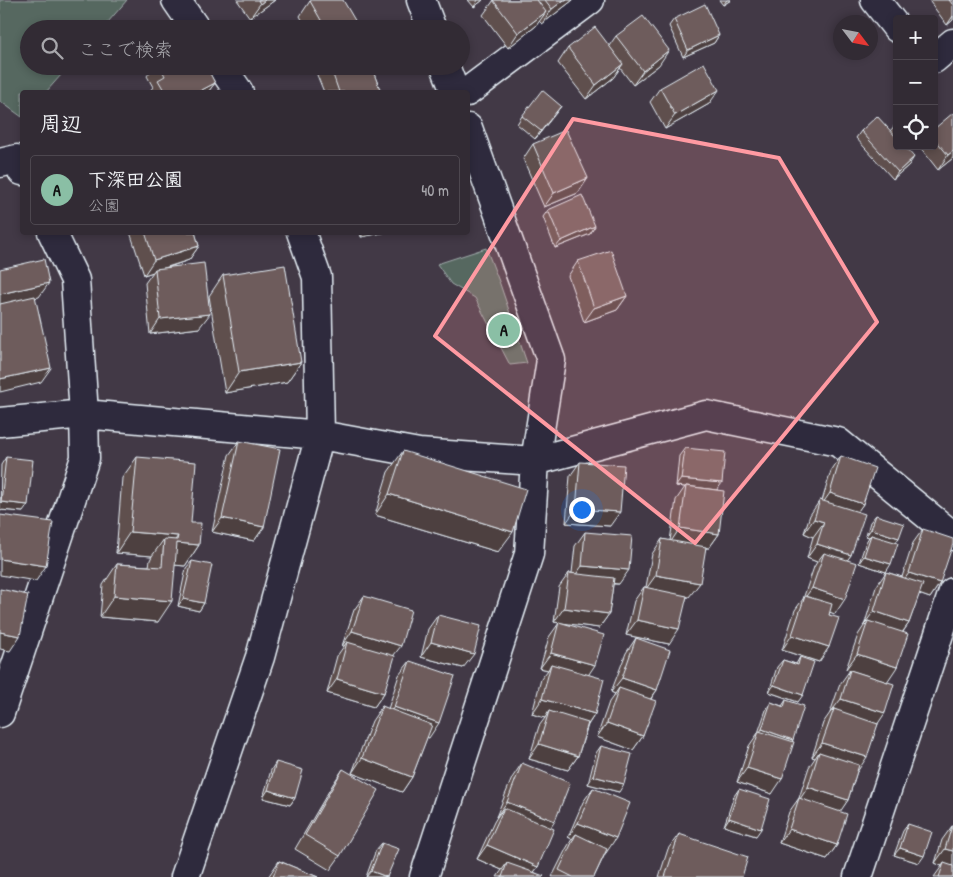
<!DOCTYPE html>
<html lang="ja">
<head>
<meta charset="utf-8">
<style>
	:root { --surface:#322b34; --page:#3a333c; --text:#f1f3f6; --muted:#a8a7ac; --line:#4d474f; --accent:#8abfa5 }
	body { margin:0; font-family:"Patrick Hand","Klee One",sans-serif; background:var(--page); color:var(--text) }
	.controls { position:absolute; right:15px; top:15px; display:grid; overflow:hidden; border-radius:5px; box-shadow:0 2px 8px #0003 }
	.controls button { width:45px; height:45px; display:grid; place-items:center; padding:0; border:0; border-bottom:1px solid var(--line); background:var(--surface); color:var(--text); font:25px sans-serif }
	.compass { position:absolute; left:833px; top:15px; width:45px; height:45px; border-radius:50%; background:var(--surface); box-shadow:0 2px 8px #0003; rotate:122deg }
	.you { position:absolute; left:581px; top:509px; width:18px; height:18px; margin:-12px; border:4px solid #fff; border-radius:50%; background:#1a73e8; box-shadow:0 0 0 8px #1a73e833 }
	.badge { display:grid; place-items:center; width:32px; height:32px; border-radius:50%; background:var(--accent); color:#111; font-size:16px; font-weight:700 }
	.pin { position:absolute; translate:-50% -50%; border:2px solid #fff; box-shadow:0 1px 5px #0006 }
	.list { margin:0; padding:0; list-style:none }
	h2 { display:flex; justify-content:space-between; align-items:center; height:65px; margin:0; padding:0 20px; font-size:21px }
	h2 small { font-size:16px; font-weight:400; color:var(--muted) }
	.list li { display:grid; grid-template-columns:32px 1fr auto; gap:15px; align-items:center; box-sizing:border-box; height:70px; margin:0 10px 10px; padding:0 10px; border:1px solid var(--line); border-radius:5px }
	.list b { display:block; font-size:19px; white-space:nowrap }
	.list p { margin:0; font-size:16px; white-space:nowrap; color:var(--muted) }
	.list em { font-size:16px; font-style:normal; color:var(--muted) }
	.icon { flex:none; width:28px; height:28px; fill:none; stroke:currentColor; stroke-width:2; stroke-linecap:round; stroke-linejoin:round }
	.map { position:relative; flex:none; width:953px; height:877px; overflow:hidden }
	.search { position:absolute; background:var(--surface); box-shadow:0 2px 8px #0003; left:20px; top:20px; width:450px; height:55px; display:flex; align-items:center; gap:12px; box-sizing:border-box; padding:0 18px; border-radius:28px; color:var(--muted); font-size:19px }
	.panel { position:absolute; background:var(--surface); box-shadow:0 2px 8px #0003; left:20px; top:90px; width:450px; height:145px; border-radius:5px }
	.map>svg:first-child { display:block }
	.green { fill:#576860; stroke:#a0acac }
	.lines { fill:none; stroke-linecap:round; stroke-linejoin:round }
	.minor-casing { stroke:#e8f1f8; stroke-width:31 }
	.minor { stroke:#2f2a3d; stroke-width:28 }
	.wall { fill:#5f4f4e; stroke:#e8f1f8 }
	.shaded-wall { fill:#4d4040; stroke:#e8f1f8 }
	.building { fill:#6e5c5b; stroke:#e8f1f8 }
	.marked { fill:#ff9aa2; fill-opacity:0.2; stroke:#ff9aa2; stroke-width:4; stroke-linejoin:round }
</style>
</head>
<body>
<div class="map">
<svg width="953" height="877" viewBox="0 0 953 877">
	<rect width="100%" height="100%" fill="#423946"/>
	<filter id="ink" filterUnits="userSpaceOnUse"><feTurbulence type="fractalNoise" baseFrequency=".02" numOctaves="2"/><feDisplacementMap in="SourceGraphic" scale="10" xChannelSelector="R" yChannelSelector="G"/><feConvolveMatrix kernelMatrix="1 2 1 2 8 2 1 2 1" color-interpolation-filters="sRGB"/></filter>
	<g filter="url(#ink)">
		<path class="green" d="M0 0H127L102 29H29V66H69L46 92H22V117L0 101Z
			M486 248 500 284 527 363 510 365 475 298 451 284 437 264Z"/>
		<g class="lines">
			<defs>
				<path id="minor" d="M176 0 196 29
					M421 0 432 29
					M875 0 897 28
					M934 59 953 43
					M221 66 239 92
					M445 66 455 92
					M467 92 590 0
					M0 163 17 159 22 171
					M0 422 84 414 320 435 419 453 535 461 706 415 838 442 953 536
					M0 713 85 458 84 414 75 280 52 232
					M185 877 260 657 320 435 317 277 301 232
					M424 877 529 554 535 461 551 360 468 128
					M858 877 953 592"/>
			</defs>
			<use href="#minor" class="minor-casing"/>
			<use href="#minor" class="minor"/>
		</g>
		<path class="wall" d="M237 0H275L250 18Z
			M468 0H483L474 7Z
			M494 0H573L542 24 539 21 536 26 508 48 483 15Z
			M719 0H731L723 5Z
			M931 0H953V20L947 25 930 2Z
			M310 1 360 29H307L300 16Z
			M674 19 719 35 714 43 683 57 669 26Z
			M616 36 659 65 633 85 620 68 613 78 586 99 558 63 568 48 609 46Z
			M154 66H206L215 83 208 92H149L153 87 147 76Z
			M323 66H371L381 92H324L317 75Z
			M660 88 709 104 665 129 650 102Z
			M561 106 535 139 517 124 522 116Z
			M897 123V146H908L906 148 909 165 893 179 856 138 861 131H890Z
			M934 129 953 158 938 170 920 147 934 146Z
			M533 144 588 178 578 193 544 207 523 159Z
			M548 210 595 226 590 234 555 248 543 217Z
			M130 232H195L199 246 189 260 166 268 199 328 150 334 145 283 153 272 144 275Z
			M360 232H387L361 237Z
			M578 261 627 296 617 310 584 322 568 276Z
			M223 275 301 362 287 382 225 393 209 296Z
			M239 441 264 527 254 541 212 532 229 455Z
			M685 448 717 490 719 534 709 548H706L689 597H687L669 644 626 635 634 601 644 587H646L652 554 662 539 670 541 676 500 685 487 676 486 679 456Z
			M403 451 498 552 375 515 388 472Z
			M841 456 863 504 857 512 851 555 847 560 835 614 830 612 829 615V647L819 662 782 650 795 610 803 599 814 567 817 562 807 558 813 537 804 533 810 515 820 500 822 501 831 471Z
			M6 457 23 512 0 510 1 465Z
			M137 457 191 523 199 545 185 566 175 565 158 622 100 617 103 585 117 564 149 566 150 560 152 556 116 553 122 478Z
			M580 462 610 526 566 523 570 476Z
			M876 515 895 542 886 572 859 563 866 542 869 537 866 536 870 522Z
			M923 529 940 583 930 598 919 594 909 623 903 632 887 682 878 724 857 771 848 800 840 811 837 845 827 859 779 843 789 812 799 798 809 767 815 758 812 757 823 723 830 713 840 684 850 670 846 669 858 635 864 626 876 587 886 572 902 577 913 543Z
			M585 532 619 584H613L609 614 599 628 563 623 589 675 595 714 588 725 578 756 568 770 529 759 539 726 545 718 532 714 541 679 548 670 540 668 549 637 559 623 554 622 559 587 569 573H572L575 546Z
			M192 561 204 603 199 611 178 606 186 568Z
			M364 596 393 656 384 693 374 707 327 693 337 656 344 646H342L354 610Z
			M438 615 463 668 421 657 428 629Z
			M636 638 657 690 651 699 643 736 633 750 597 737 609 702 615 694 611 692 626 653Z
			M800 657 798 702 769 692 777 667 783 660 796 664Z
			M410 661 429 738 427 737 412 777 402 792 352 773 372 721 382 706 388 709 399 675Z
			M786 700 791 742 772 794 737 782 749 746 758 733 766 710 771 702 782 706Z
			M601 746 619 792 588 784 596 753Z
			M276 762 295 798 290 805 263 798 271 770Z
			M522 763 550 828 538 867 534 872 543 877H497L502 870 477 859 494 822 497 817H496L512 778Z
			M343 769 340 856 330 870 295 849 333 784Z
			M593 788 606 852 594 877H552L566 849 572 839 568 837 583 802Z
			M739 789 756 836 724 826 734 796Z
			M908 824 919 863 894 855 903 831Z
			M952 826 953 877H934L942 866 935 863 942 840Z
			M679 834 742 877H659L668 849Z
			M382 843 387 877H366L376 850Z
			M279 861 318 877H268Z"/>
		<path class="shaded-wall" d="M265 0H275L250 18 260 4Z
			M478 0H483L474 7Z
			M564 0H573L542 24 552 9Z
			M727 0H731L723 5Z
			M546 12 536 26 508 48 518 33Z
			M953 16V20L947 25Z
			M719 35 714 43 683 57 688 50Z
			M669 50 659 65 633 85 643 71Z
			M623 64 613 78 586 99 596 85Z
			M215 83 208 92H198Z
			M719 90 709 104 665 129 675 115Z
			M561 106 556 113 535 139 541 131Z
			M953 151V158L938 170 948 155Z
			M914 157 909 165 893 179 898 172Z
			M588 178 578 193 544 207 554 193Z
			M595 226 590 234 555 248 561 241Z
			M364 232H387L361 237Z
			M199 246 189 260 155 271V269L153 272 144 275 154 260Z
			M49 283 39 297 0 306V294Z
			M627 296 617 310 584 322 594 308Z
			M210 314 199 328 150 334 160 319Z
			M301 362 287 382 225 393 239 372Z
			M51 368 41 382 0 392V379Z
			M681 479 722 483 717 490 686 486 685 487 676 486Z
			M830 493 863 504 853 518 820 507Z
			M389 494 513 532 498 552 375 515Z
			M1 502 28 505 23 512 0 510V503Z
			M576 509 620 512 610 526 566 523Z
			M222 518 264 527 254 541 212 532Z
			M814 519 824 522 813 537 804 533Z
			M680 528 719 534 709 548 670 543Z
			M871 529 899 538 893 545 871 535 869 537 866 536Z
			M130 532 178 536 163 557 164 539 152 556 116 553Z
			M177 543 199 545 185 566 162 564Z
			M817 544 851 555 841 569 824 553 817 562 807 558Z
			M864 556 891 564 886 572 859 563Z
			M0 559 46 566 36 581 0 575Z
			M582 566 629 570 619 584 572 580Z
			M909 573 940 583 930 598 899 587Z
			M656 575 700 583 689 597 646 589Z
			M812 588 845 599 835 614 803 603 804 599Z
			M114 596 172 601 158 622 100 617Z
			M183 599 204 603 199 611 178 606Z
			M564 608 609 614 599 628 554 622Z
			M874 611 909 623 899 637 868 621 863 626Z
			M637 620 679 629 669 644 626 635Z
			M352 631 401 646 390 660 347 642 344 646H342Z
			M0 632 20 636 10 651 0 649Z
			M792 635 829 647 819 662 782 650Z
			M431 642 474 654 463 668 421 657Z
			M551 653 595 665 585 680 551 664 548 670 540 668Z
			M857 654 897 667 887 682 846 669Z
			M622 678 657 690 646 705 619 688 615 694 611 692Z
			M337 679 384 693 374 707 327 693Z
			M774 685 803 695 798 702 769 692Z
			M542 699 595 714 585 729 549 711 545 718 532 714Z
			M841 699 885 713 875 728 834 709 830 713Z
			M394 707 439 723 429 738 383 722Z
			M607 723 643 736 633 750 597 737Z
			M762 729 793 740 788 747 758 735Z
			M822 743 867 757 857 772 819 752 815 758 812 757Z
			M539 744 578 756 568 770 529 759Z
			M362 758 412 777 402 792 352 773Z
			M747 768 782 779 772 794 737 782Z
			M593 776 624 784 619 792 588 784Z
			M808 787 848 800 838 815 798 802Z
			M268 790 295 798 290 805 263 798Z
			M507 802 555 821 545 836 504 808 497 817H496Z
			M729 818 761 829 756 836 724 826Z
			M578 823 616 838 606 853 576 834 572 839 568 837Z
			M789 829 837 845 827 859 779 843Z
			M487 845 538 867 530 877 507 863 502 870 477 859Z
			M900 848 924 856 919 863 894 855Z
			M945 849 953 851V869L944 863 942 866 935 863Z
			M371 871 387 877H366Z"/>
		<path class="building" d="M258 0H265L260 4Z
			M312 0H343L360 29H326L310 1Z
			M493 0H537L546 12 518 33Z
			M545 0H564L552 9Z
			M949 0H953V5Z
			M705 4 719 35 688 50 674 19Z
			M643 16 669 50 643 71 616 36Z
			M595 27 623 64 596 85 568 48Z
			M704 63 719 90 675 115 660 88Z
			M160 66H206L215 83 198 92H165L158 80 165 76Z
			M330 66H371L381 92H339Z
			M542 90 561 106 541 131 522 116Z
			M953 113V151L948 155 934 138V129Z
			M877 116 897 138V146H904L914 157 898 172 861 131Z
			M897 123V130L894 126Z
			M566 130 588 178 554 193 533 144Z
			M582 195 595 226 561 241 548 210Z
			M145 232H195L199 246 154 260Z
			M611 250 627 296 594 308 578 261Z
			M44 259 49 283 0 294V269Z
			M204 263 210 314 160 319 155 269Z
			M285 265 301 362 239 372 223 275Z
			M35 296 51 368 0 379V304Z
			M239 441 280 449 264 527 222 518Z
			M685 448 725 452 722 483 681 479Z
			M403 451 526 489 513 532 389 494Z
			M841 456 875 468 863 504 830 493Z
			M6 457 33 460 28 505 1 502Z
			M137 457 196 462 191 523H201L199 545 177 543 172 601 114 596 117 564 162 567 164 539 177 540 178 536 130 532Z
			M580 462 624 465 620 512 576 509Z
			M686 486 724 491 719 534 680 528Z
			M820 500 865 514 851 555 817 544 824 522 814 519Z
			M0 515 53 522 46 566 0 559Z
			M876 515 904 524 899 538 871 529Z
			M923 529 953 539V544L940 583 909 573Z
			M585 532 632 536 629 570 582 566Z
			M871 535 898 543 891 564 864 556Z
			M662 539 706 547 700 583 656 575Z
			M824 553 857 563 845 599 812 588Z
			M192 561 212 565 204 603 183 599Z
			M886 572 923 584 909 623 874 611Z
			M569 573 614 578 609 614 564 608Z
			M644 587 687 596 679 629 637 620Z
			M0 589 28 595 20 636 0 632Z
			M364 596 411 610 401 646 352 631Z
			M805 596 832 604 829 615 839 618 829 647 792 635Z
			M438 615 481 626 474 654 431 642Z
			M868 621 908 634 897 667 857 654Z
			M559 622 604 635 595 665 551 653Z
			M636 638 670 650 657 690 622 678Z
			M347 642 395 656 384 693 337 679Z
			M800 657 814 662 803 695 774 685 783 660 798 665Z
			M410 661 455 676 439 723 394 707Z
			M551 664 604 679 595 714 542 699Z
			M850 670 894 684 885 713 841 699Z
			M619 688 656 701 643 736 607 723Z
			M786 700 804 706 793 740 762 729 771 702 784 707Z
			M382 706 432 725 412 777 362 758Z
			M834 709 878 724 867 757 822 743Z
			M549 711 588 723 578 756 539 744Z
			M759 731 794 742 782 779 747 768Z
			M601 746 632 754 624 784 593 776Z
			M819 752 859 765 848 800 808 787Z
			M276 762 303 770 295 798 268 790Z
			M522 763 570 783 555 821 507 802Z
			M343 769 379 790 340 856 305 835Z
			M593 788 630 803 616 838 578 823Z
			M739 789 770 799 761 829 729 818Z
			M799 798 847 814 837 845 789 829Z
			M504 808 554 829 538 867 487 845Z
			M908 824 932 832 924 856 900 848Z
			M952 826H953V851L945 849Z
			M576 834 607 849 594 877H573L559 870Z
			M679 834 748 857 742 877H665Z
			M382 843 399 849 387 877 371 871Z
			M279 861 318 877H273Z
			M507 863 544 876 543 877H502Z
			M944 863 953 866V877H939Z"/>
	</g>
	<path class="marked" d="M573 119 779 158 877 322 695 543 435 336Z"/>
</svg>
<div class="controls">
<button>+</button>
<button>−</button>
<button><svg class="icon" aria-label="locate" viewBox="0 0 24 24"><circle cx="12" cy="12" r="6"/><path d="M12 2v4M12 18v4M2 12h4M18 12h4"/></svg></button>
</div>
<svg class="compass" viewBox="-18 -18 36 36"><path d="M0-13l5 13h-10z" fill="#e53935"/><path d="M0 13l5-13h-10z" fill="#a8a7ac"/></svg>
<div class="you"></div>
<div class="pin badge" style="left:504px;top:330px">A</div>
<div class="search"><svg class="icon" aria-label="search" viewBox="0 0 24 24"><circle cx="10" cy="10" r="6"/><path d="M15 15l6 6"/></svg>ここで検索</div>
<section class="panel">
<h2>周辺<small></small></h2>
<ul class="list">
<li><span class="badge">A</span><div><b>下深田公園</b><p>公園</p></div><em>40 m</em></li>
</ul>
</section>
</div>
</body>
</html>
